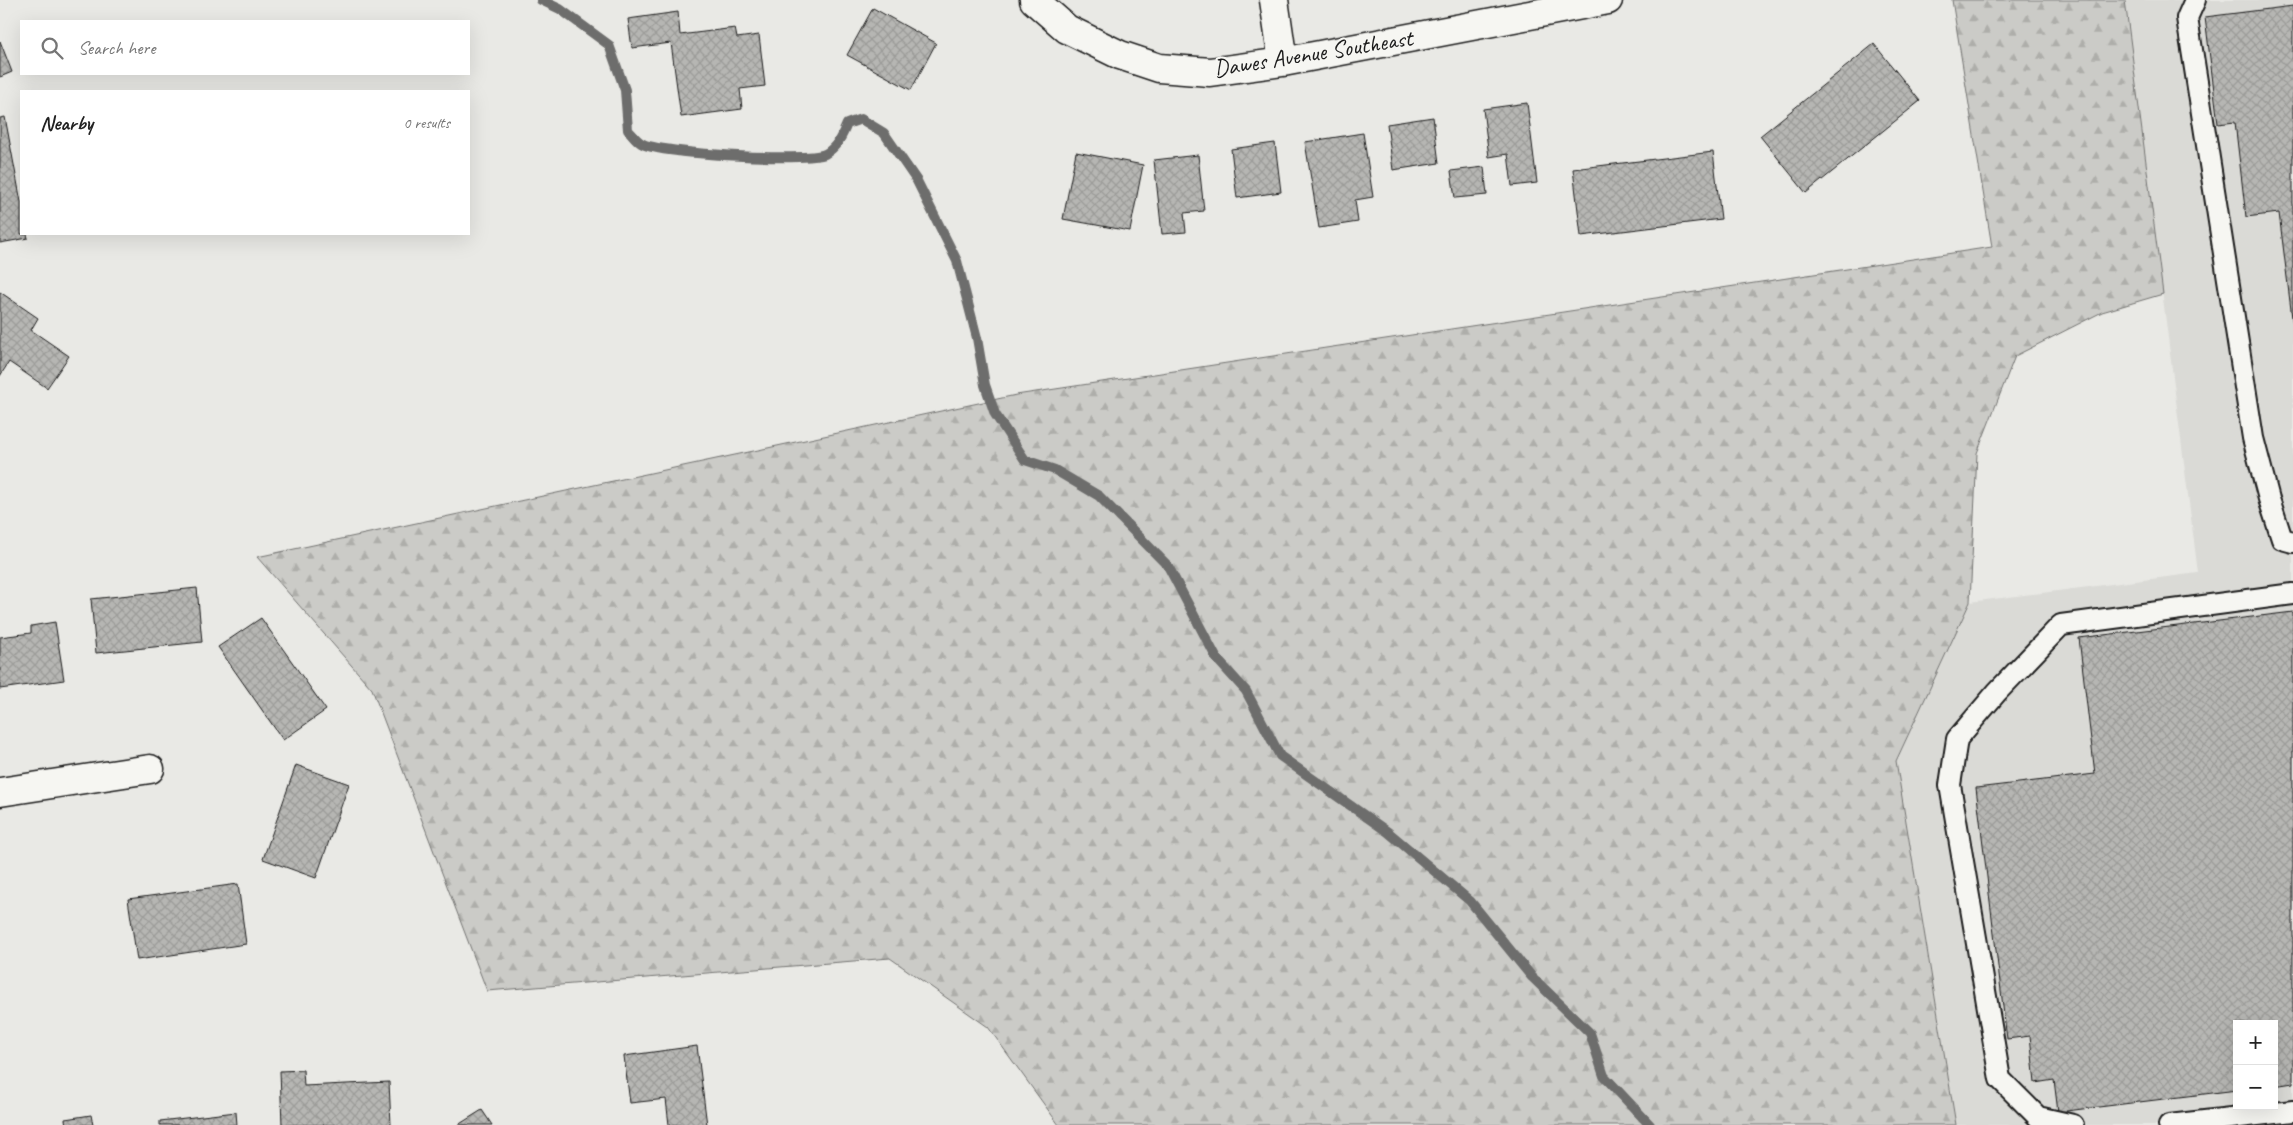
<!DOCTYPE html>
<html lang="en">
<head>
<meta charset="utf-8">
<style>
	:root { --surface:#fff; --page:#f6f6f6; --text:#222; --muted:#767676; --line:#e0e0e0 }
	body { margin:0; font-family:Caveat,sans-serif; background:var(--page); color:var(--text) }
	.controls { position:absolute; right:15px; bottom:15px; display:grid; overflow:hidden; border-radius:0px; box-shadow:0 5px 20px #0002 }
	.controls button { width:45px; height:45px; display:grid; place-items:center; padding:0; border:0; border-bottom:1px solid var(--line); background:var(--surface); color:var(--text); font:25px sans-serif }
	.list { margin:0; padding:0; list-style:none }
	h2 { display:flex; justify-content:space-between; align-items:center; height:65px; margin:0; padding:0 20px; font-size:21px }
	h2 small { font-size:16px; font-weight:400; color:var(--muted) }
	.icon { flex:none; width:28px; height:28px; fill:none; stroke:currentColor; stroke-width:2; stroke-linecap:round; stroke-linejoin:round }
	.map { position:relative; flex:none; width:2293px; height:1125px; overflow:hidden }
	.search { position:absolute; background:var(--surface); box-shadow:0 5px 20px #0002; left:20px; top:20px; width:450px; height:55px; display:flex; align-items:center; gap:12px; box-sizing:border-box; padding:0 18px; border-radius:0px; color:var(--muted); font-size:19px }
	.panel { position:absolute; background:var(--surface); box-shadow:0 5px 20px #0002; left:20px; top:90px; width:450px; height:145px; border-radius:0px }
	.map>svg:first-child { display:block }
	.built { fill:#dadad6; fill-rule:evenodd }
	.forest { fill:url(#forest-firs); stroke:#747472 }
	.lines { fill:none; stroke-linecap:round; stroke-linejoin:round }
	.stream { stroke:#6d6d6c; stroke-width:10 }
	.building { fill:url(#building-cross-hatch); stroke:#1c1c1c }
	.lane-casing { stroke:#1c1c1c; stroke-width:24 }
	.street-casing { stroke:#1c1c1c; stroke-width:31 }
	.lane { stroke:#f6f6f2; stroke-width:20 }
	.street { stroke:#f6f6f2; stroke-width:28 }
	.labels { text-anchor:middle; stroke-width:4; stroke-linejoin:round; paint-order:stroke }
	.street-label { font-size:24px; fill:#1c1c1c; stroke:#f6f6f2 }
</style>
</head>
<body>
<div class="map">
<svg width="2293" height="1125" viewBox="0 0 2293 1125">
	<defs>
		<pattern id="forest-firs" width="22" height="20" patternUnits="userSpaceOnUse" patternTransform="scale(1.25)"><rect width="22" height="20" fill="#cbcbc7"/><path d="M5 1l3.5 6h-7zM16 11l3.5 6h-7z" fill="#aeaeaa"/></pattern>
		<pattern id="building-cross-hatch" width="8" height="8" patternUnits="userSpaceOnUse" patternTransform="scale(1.25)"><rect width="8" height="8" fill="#b6b6b3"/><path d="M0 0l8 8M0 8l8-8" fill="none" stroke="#9c9c99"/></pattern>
	</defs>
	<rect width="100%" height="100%" fill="#e9e9e5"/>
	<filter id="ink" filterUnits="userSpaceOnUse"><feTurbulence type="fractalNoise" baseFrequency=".02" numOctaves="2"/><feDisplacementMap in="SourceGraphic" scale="10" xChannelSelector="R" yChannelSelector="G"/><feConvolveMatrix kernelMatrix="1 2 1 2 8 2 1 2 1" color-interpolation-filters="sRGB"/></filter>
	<g filter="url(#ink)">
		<path class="built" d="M2125 0H2293V1125H1956L1896 761 1970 602 2198 573ZM2237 1024H2274V1106H2237Z"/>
		<path class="forest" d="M1952 0H2125L2163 294 2102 312 2015 356 1977 453 1970 602 1896 761 1956 1125H1059L988 1027 890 958 487 991 372 689 257 557 1016 395 1992 247Z"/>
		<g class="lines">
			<path class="stream" d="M541 0 560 9 609 45 625 90 628 130C632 134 636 140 641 143 658 154 808 162 825 154 837 147 842 136 847 124L861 119 884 133 917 181 957 261 977 338 985 385 995 414 1025 460 1055 470 1099 496 1168 566 1217 659 1246 691 1280 756 1388 832 1470 901 1532 977 1590 1033 1604 1076 1650 1125"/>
		</g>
		<path class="building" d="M2293 6V326L2279 213 2246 217 2235 122 2218 124 2205 17Z
			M873 8 936 43 911 90 847 55Z
			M678 12 680 35 735 28 737 38 759 35 765 86 740 89 742 109 681 117 671 43 632 48 628 19Z
			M0 41 12 72 0 77Z
			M1874 44 1920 101 1806 193 1760 136Z
			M1527 103 1537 183 1512 186 1508 154 1489 157 1483 109Z
			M5 117 21 202V234H27L28 238 0 243V118Z
			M1433 117 1439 163 1393 170 1387 124Z
			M1363 133 1373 197 1355 200 1358 222 1319 228 1305 142Z
			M1275 143 1281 192 1237 198 1231 149Z
			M1076 152 1143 165 1130 231 1063 219Z
			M1713 152 1721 219 1581 236 1573 169Z
			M1198 155 1204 211 1184 213 1186 232 1162 234 1154 160Z
			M1484 167 1487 195 1455 198 1451 171Z
			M0 292 38 318 31 330 69 356 47 388 9 362 0 376Z
			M197 588 202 642 96 653 91 599Z
			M2293 612V1083L2274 1086V1024H2237V1090L2058 1112 2054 1080 2035 1083 2030 1036 2007 1039 1976 788 2095 774 2079 638Z
			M261 618 326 710 283 740 218 647Z
			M55 622 64 680 0 689V637L31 633V626Z
			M296 765 349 784 316 878 263 859Z
			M238 884 246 944 137 960 128 899Z
			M697 1046 707 1125H669L666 1099 630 1103 624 1056Z
			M303 1070 304 1086 389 1082 391 1125H282L280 1071Z
			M482 1110 492 1125H458Z
			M236 1112 237 1125H160V1121Z
			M91 1115 93 1125H66L65 1119Z"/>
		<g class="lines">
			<defs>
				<path id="lane" d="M2195 0 2187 18 2253 438 2269 499 2282 539 2293 542
					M2073 1125 2038 1117 2000 1079 1950 785 1957 739 1997 692 2061 625 2293 594
					M2169 1125 2293 1111"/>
				<path id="street" d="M1034 0 1067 29 1120 55 1159 68 1210 72 1283 62 1608 0
					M1274 0 1283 62
					M0 792 150 769"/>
			</defs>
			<use href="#lane" class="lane-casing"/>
			<use href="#street" class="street-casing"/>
			<use href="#lane" class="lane"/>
			<use href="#street" class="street"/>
		</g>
	</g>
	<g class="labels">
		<g class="street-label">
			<text transform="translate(1313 53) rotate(-9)" y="8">Dawes Avenue Southeast</text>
		</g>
	</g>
</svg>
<div class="controls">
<button>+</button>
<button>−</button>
</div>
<div class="search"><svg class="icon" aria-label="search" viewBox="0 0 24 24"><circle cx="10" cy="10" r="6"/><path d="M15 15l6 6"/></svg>Search here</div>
<section class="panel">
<h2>Nearby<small>0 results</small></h2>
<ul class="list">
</ul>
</section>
</div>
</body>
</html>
